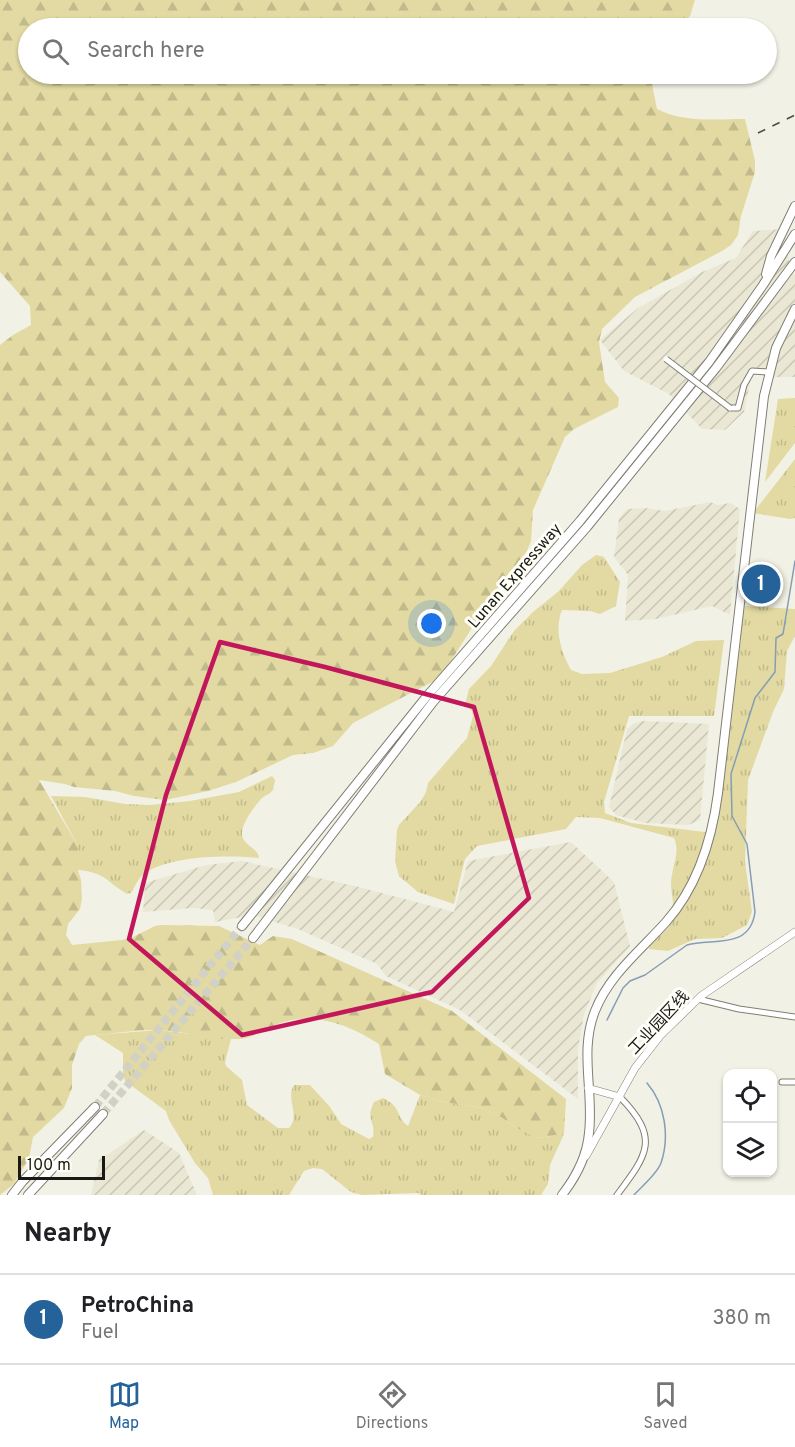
<!DOCTYPE html>
<html lang="en">
<head>
<meta charset="utf-8">
<style>
	:root { --surface:#fff; --page:#f6f6f6; --text:#202124; --muted:#757577; --line:#e0e0e0; --accent:#246299 }
	body { margin:0; font-family:Overpass,"Noto Sans SC",sans-serif; background:var(--page); color:var(--text) }
	.controls { position:absolute; right:18px; bottom:18px; display:grid; overflow:hidden; border-radius:12px; box-shadow:0 2px 4px #0004 }
	.controls button { width:54px; height:54px; display:grid; place-items:center; padding:0; border:0; border-bottom:2px solid var(--line); background:var(--surface); color:var(--text); font:30px sans-serif }
	.scale { position:absolute; left:18px; bottom:15px; width:87px; box-sizing:border-box; padding-left:6px; border:3px solid #1a1915; border-top:0; font-size:16px; line-height:21px; white-space:nowrap; color:#1a1915; -webkit-text-stroke:4px #fffef7; paint-order:stroke }
	.you { position:absolute; left:432px; top:624px; width:21px; height:21px; margin:-15px; border:4px solid #fff; border-radius:50%; background:#1a73e8; box-shadow:0 0 0 9px #1a73e833 }
	.badge { display:grid; place-items:center; width:39px; height:39px; border-radius:50%; background:var(--accent); color:#fff; font-size:20px; font-weight:700 }
	.pin { position:absolute; translate:-50% -50%; border:3px solid #fff; box-shadow:0 2px 6px #0006 }
	.list { margin:0; padding:0; list-style:none }
	h2 { display:flex; justify-content:space-between; align-items:center; height:78px; margin:0; padding:0 24px; font-size:26px }
	h2 small { font-size:20px; font-weight:400; color:var(--muted) }
	.list li { display:grid; grid-template-columns:39px 1fr auto; gap:18px; align-items:center; box-sizing:border-box; height:90px; padding:0 24px; border-top:2px solid var(--line) }
	.list b { display:block; font-size:22px; white-space:nowrap }
	.list p { margin:0; font-size:20px; white-space:nowrap; color:var(--muted) }
	.list em { font-size:20px; font-style:normal; color:var(--muted) }
	.icon { flex:none; width:33px; height:33px; fill:none; stroke:currentColor; stroke-width:2; stroke-linecap:round; stroke-linejoin:round }
	.map { position:relative; flex:none; width:795px; height:1195px; overflow:hidden }
	.search { position:absolute; background:var(--surface); box-shadow:0 2px 4px #0004; left:18px; right:18px; top:18px; height:66px; display:flex; align-items:center; gap:15px; box-sizing:border-box; padding:0 21px; border-radius:33px; color:var(--muted); font-size:22px }
	.sheet { height:168px; background:var(--surface) }
	nav { display:flex; justify-content:space-around; align-items:center; box-sizing:border-box; height:84px; border-top:2px solid var(--line); background:var(--surface); font-size:16px; color:var(--muted) }
	nav a { display:grid; justify-items:center; gap:3px }
	nav .on { color:var(--accent) }
	.map>svg:first-child { display:block }
	.industrial { fill:url(#industrial-furrows) }
	.grass { fill:url(#grass-tufts) }
	.forest { fill:url(#forest-firs) }
	.lines { fill:none; stroke-linecap:round; stroke-linejoin:round }
	.stream { stroke:#859db5; stroke-width:1.5 }
	.highway-tunnel { stroke:#d2d1c6; stroke-width:8; stroke-dasharray:8 4; stroke-linecap:butt }
	.minor-casing { stroke:#807e74; stroke-width:7 }
	.major-casing { stroke:#807e74; stroke-width:8 }
	.highway-casing { stroke:#807e74; stroke-width:10 }
	.minor { stroke:#fff; stroke-width:5 }
	.major { stroke:#fff; stroke-width:7 }
	.highway { stroke:#fff; stroke-width:8 }
	.rail { stroke:#4d4c46; stroke-width:1.5; stroke-dasharray:8 8; stroke-linecap:butt }
	.minor-bridge-casing { stroke:#807e74; stroke-width:7; stroke-linecap:butt }
	.minor-bridge { stroke:#fff; stroke-width:5 }
	.marked { fill:none; stroke:#c2185b; stroke-width:4.5; stroke-linejoin:round }
	.labels { text-anchor:middle; stroke-width:6; stroke-linejoin:round; paint-order:stroke }
	.street-label { font-size:16px; fill:#1a1915; stroke:#fffef7 }
</style>
</head>
<body>
<div class="map">
<svg width="795" height="1195" viewBox="0 0 795 1195">
	<defs>
		<pattern id="industrial-furrows" width="10" height="10" patternUnits="userSpaceOnUse" patternTransform="scale(1.5)"><rect width="10" height="10" fill="#eae8d4"/><path d="M-1 1l2-2M0 10L10 0M9 11l2-2" fill="none" stroke="#c8c6b5"/></pattern>
		<pattern id="grass-tufts" width="24" height="20" patternUnits="userSpaceOnUse" patternTransform="scale(1.5)"><rect width="24" height="20" fill="#e2daa2"/><path d="M3 7l-1-3M5 7V3M7 7l1-3M15 17l-1-3M17 17v-4M19 17l1-3" fill="none" stroke="#c1ba8b"/></pattern>
		<pattern id="forest-firs" width="22" height="20" patternUnits="userSpaceOnUse" patternTransform="scale(1.5)"><rect width="22" height="20" fill="#e2daa2"/><path d="M5 1l3.5 6h-7zM16 11l3.5 6h-7z" fill="#c1ba8b"/></pattern>
	</defs>
	<rect width="100%" height="100%" fill="#f2f1e5"/>
	<path class="industrial" d="M784 229 791 274H795V377H775L752 374 744 412 725 430 702 429 669 394 624 371 600 340 638 308 702 272 736 258 753 231Z
		M710 502 718 505 730 503 740 509 730 615 712 606 656 619 625 621 628 575 614 557 619 518 627 509 645 508 665 511Z
		M643 721 709 724 700 820 688 825 645 823 616 815 609 807 627 729 633 724Z
		M571 842 614 882 630 946 597 983 584 1014 578 1049V1099L460 1010 386 976 377 964 300 930 253 915 215 922 213 910 193 908 143 912 145 883 206 865 242 861 355 886 454 912 468 861Z
		M144 1130 179 1153 197 1195H91L99 1160Z"/>
	<path class="grass" d="M795 398V443L765 482 778 399Z
		M795 459V518L790 519 753 513Z
		M596 555 604 557 620 582 616 606 600 614 590 611 562 610C554 630 561 652 571 670L582 674 610 673 662 657 696 641 724 640 714 716H629L604 802 605 813 631 823 713 833 741 639V623L745 606 795 609V636L787 651 784 689 773 712 748 780 745 862 752 912 747 925 722 938 695 939 668 951 649 949C652 937 668 933 672 921 676 910 671 895 671 884 671 868 681 853 674 838L600 818 576 817 566 829 477 846 465 859 454 904 418 892 399 876 395 861 397 830 399 825 421 801 426 792 428 783 467 738 473 716 472 711 465 705 469 689 491 666 514 631 533 612 559 591 582 565Z
		M272 776 275 780 273 790C270 794 266 795 262 798 254 807 236 829 244 840 249 848 258 849 259 858 228 855 170 855 144 874 138 878 135 887 131 893L127 894C105 881 107 873 78 870V846L51 796 85 797 125 804 150 805 190 801 239 792Z
		M159 1030 231 1039 225 1062 226 1066 242 1080 247 1105 278 1128H289C301 1115 285 1099 294 1085H310L330 1107 341 1124 369 1139 373 1137C376 1121 365 1120 374 1102L383 1098C402 1107 395 1116 408 1126L420 1095 444 1102 483 1108 501 1117 517 1128 538 1138 564 1134 550 1165 548 1184 541 1195H422L418 1193 362 1195 351 1192 322 1169 313 1168 304 1171 289 1195H213L208 1178 195 1163 169 1120 166 1111 125 1081 123 1072V1053L95 1035Z"/>
	<path class="forest" d="M0 0H695L690 16 678 28H28V74H650L657 109C684 123 716 119 745 119L755 161V172L741 216 738 235 731 245 722 251 635 297 602 329 599 342 605 382 619 398 618 407 574 429 565 437 533 510 531 541 527 551 496 590 440 678 353 723 333 746 313 753 293 755 236 782 208 791 165 800 134 796 115 791 74 787 65 784 39 780 78 846V870L81 880 82 899 80 909 68 924 66 935 72 945 122 940 133 937 155 926 164 925 219 926 260 945 273 936 292 939 452 1011 566 1099 564 1134 538 1138 517 1128 501 1117 483 1108 444 1102 420 1095 385 1074 379 1044C348 1024 311 1010 275 1025 262 1031 251 1039 237 1039 209 1040 185 1031 159 1030 138 1029 116 1034 95 1035L86 1036 79 1044 72 1065V1088L64 1108 33 1137 29 1158 14 1184 0 1195V345L13 335 31 325 30 306 0 272Z"/>
	<g class="lines">
		<path class="stream" d="M607 1020 623 988 630 981 645 975 687 945C713 938 750 950 755 912L747 844 732 816 731 774 755 698 775 672 776 638 783 634 795 561
			M634 1195C642 1186 657 1174 661 1163 670 1136 665 1104 647 1083"/>
		<path class="highway-tunnel" d="M95 1107 242 926
			M103 1114 253 938"/>
		<defs>
			<path id="minor" d="M730 408H738L744 385 752 371 768 372
				M698 999 739 1009 795 1017
				M782 1082H795
				M617 1195C648 1154 660 1138 620 1097"/>
			<path id="major" d="M588 1088 620 1097
				M586 1156 635 1068 660 1036 701 996 795 932"/>
			<path id="highway" d="M766 274 771 256 795 206
				M242 926 427 696 580 521 709 362 763 285 795 234
				M253 938 433 702 587 527 716 368 795 262
				M12 1195 23 1181 95 1107
				M28 1195 103 1114
				M562 1195C576 1177 587 1156 589 1133 594 1091 579 1051 595 1011 609 975 641 950 666 922 698 886 712 839 718 793L764 396 776 348 795 309"/>
		</defs>
		<use href="#minor" class="minor-casing"/>
		<use href="#major" class="major-casing"/>
		<use href="#highway" class="highway-casing"/>
		<use href="#minor" class="minor"/>
		<use href="#major" class="major"/>
		<use href="#highway" class="highway"/>
		<path class="rail" d="M758 133 795 115"/>
		<defs>
			<path id="minor-bridge" d="M666 359 730 408"/>
		</defs>
		<use href="#minor-bridge" class="minor-bridge-casing"/>
		<use href="#minor-bridge" class="minor-bridge"/>
	</g>
	<path class="marked" d="M220 642 325 667 474 707 529 898 432 992 242 1035 129 939 166 795Z"/>
	<g class="labels">
		<g class="street-label">
			<text transform="translate(514 575) rotate(-49)" y="6">Lunan Expressway</text>
			<text transform="translate(658 1022) rotate(-47)" y="6">工业园区线</text>
		</g>
	</g>
</svg>
<div class="controls">
<button><svg class="icon" aria-label="locate" viewBox="0 0 24 24"><circle cx="12" cy="12" r="6"/><path d="M12 2v4M12 18v4M2 12h4M18 12h4"/></svg></button>
<button><svg class="icon" aria-label="layers" viewBox="0 0 24 24"><path d="M12 4l9 5-9 5-9-5zM3 14l9 5 9-5"/></svg></button>
</div>
<div class="scale">100 m</div>
<div class="you"></div>
<div class="pin badge" style="left:761px;top:584px">1</div>
<div class="search"><svg class="icon" aria-label="search" viewBox="0 0 24 24"><circle cx="10" cy="10" r="6"/><path d="M15 15l6 6"/></svg>Search here</div>
</div>
<section class="sheet">
<h2>Nearby<small></small></h2>
<ul class="list">
<li><span class="badge">1</span><div><b>PetroChina</b><p>Fuel</p></div><em>380 m</em></li>
</ul>
</section>
<nav>
<a class="on"><svg class="icon" aria-label="map" viewBox="0 0 24 24"><path d="M3 6l6-2 6 2 6-2v14l-6 2-6-2-6 2zM9 4v14M15 6v14"/></svg>Map</a>
<a><svg class="icon" aria-label="directions" viewBox="0 0 24 24"><path d="M12 3l9 9-9 9-9-9zM9 14v-3h6M13 9l2 2-2 2"/></svg>Directions</a>
<a><svg class="icon" aria-label="saved" viewBox="0 0 24 24"><path d="M7 4h10v16l-5-4-5 4z"/></svg>Saved</a>
</nav>
</body>
</html>
